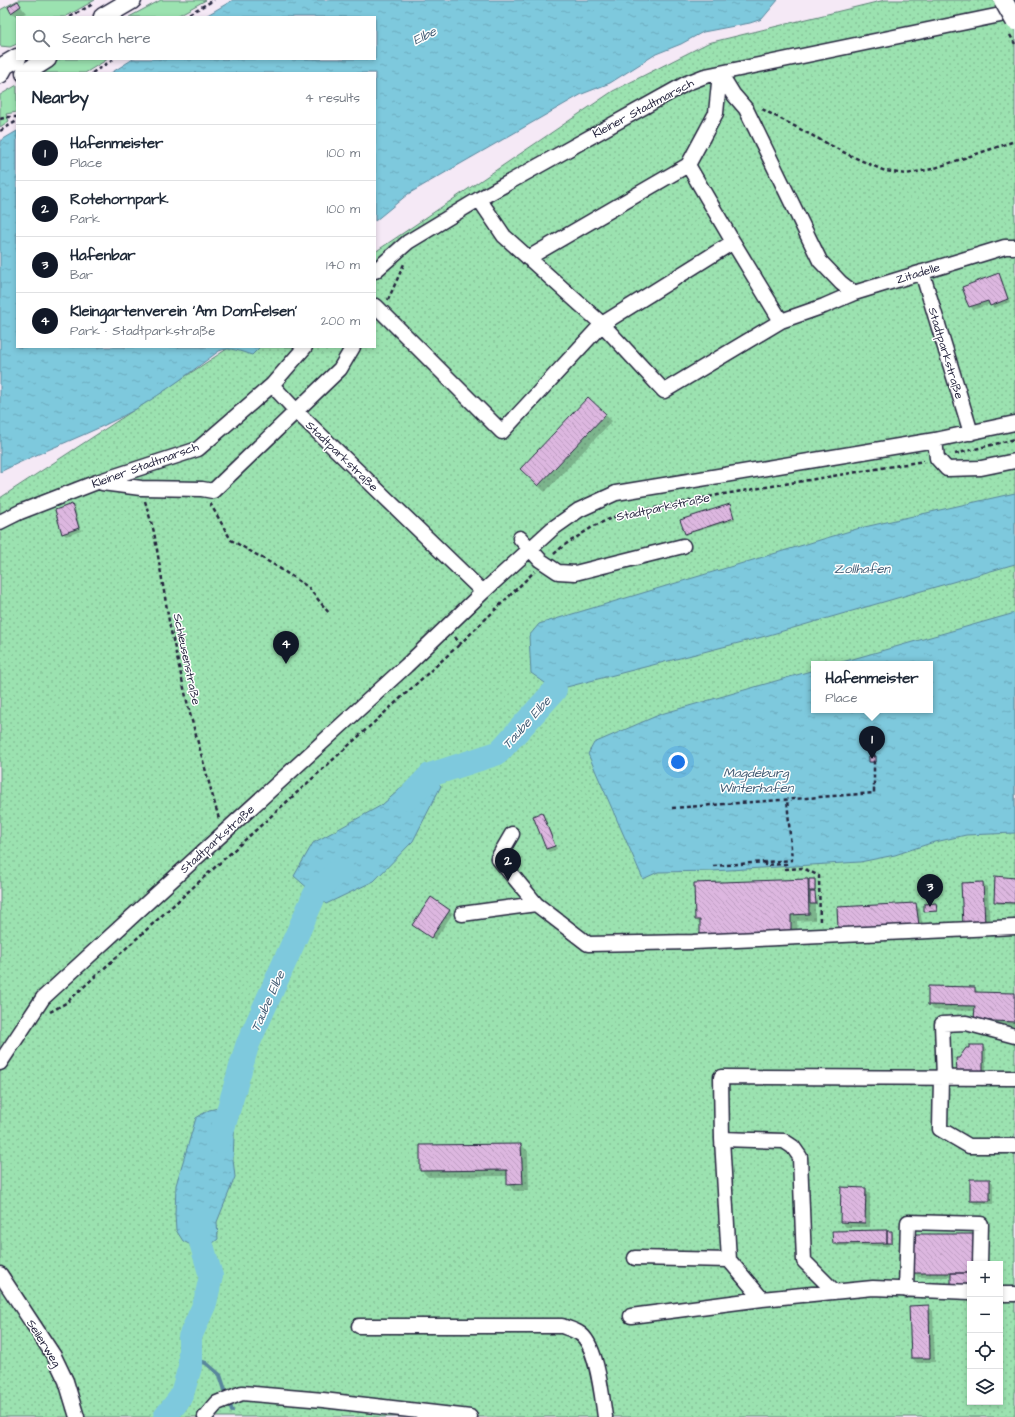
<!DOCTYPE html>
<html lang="en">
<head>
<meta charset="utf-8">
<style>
	:root { --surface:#fff; --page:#f6f6f7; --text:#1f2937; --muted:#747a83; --line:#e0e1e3; --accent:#111827 }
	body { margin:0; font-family:"Architects Daughter",sans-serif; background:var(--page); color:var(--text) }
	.controls { position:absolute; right:12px; bottom:12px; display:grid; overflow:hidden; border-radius:0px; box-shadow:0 2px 6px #0003 }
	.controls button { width:36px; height:36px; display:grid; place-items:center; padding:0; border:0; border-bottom:1px solid var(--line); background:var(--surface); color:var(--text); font:20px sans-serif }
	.you { position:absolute; left:678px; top:762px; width:14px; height:14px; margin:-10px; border:3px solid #fff; border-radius:50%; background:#1a73e8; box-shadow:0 0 0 6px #1a73e833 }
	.badge { display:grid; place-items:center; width:26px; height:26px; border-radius:50%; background:var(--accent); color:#fff; font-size:13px; font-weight:700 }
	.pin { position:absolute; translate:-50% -33px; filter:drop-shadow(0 1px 2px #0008) }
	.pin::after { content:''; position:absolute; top:21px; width:14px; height:12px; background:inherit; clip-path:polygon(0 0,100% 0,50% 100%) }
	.popup { position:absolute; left:811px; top:661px; width:122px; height:52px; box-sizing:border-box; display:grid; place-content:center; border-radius:0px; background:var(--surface); filter:drop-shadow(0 1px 3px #0005); font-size:13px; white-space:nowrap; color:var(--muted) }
	.popup b { font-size:15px; color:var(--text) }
	.popup::after { content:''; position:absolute; left:50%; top:100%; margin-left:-8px; border:8px solid transparent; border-top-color:var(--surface) }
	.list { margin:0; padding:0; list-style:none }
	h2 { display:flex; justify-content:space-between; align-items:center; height:52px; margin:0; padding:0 16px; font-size:17px }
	h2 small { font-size:13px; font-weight:400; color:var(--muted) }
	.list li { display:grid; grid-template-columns:26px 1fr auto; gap:12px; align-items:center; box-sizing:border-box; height:56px; padding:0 16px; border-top:1px solid var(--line) }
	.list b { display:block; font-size:15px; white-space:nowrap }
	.list p { margin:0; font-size:13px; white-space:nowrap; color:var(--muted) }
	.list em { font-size:13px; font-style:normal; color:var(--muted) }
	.icon { flex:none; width:22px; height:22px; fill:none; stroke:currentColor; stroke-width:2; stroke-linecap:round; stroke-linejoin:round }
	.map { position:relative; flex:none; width:1015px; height:1417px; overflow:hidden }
	.search { position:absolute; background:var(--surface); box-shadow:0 2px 6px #0003; left:16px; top:16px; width:360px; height:44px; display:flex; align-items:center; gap:10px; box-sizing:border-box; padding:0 14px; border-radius:0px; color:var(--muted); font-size:15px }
	.panel { position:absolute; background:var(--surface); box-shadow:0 2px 6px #0003; left:16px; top:72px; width:360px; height:276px; border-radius:0px }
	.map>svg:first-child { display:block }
	.green { fill:#9be2b0; stroke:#5e8276 }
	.park { fill:url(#park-dots); stroke:#5e8276; fill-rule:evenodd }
	.water { fill:url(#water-ripples); stroke:#59869c }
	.shadow { fill:#0003 }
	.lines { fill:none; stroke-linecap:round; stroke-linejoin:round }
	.stream { stroke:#59869c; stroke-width:4 }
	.river { stroke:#7ec9dd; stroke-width:24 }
	.building { fill:url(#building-back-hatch); stroke:#22223b }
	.minor-casing { stroke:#22223b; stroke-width:17 }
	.major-casing { stroke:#22223b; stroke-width:21 }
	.path { stroke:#22223b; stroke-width:2.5; stroke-dasharray:4 3; stroke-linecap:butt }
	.minor { stroke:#fff; stroke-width:14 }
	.major { stroke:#fff; stroke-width:18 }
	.tram { stroke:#22223b; stroke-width:1 }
	.major-bridge-casing { stroke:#22223b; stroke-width:21; stroke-linecap:butt }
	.path-bridge { stroke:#22223b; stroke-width:2.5; stroke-dasharray:4 3; stroke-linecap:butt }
	.major-bridge { stroke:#fff; stroke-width:18 }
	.labels { text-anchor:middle; stroke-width:3; stroke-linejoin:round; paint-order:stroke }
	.street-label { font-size:12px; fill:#22223b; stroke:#fff }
	.water-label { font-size:13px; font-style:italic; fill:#425c74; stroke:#fff }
</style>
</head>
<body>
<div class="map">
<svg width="1015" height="1417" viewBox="0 0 1015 1417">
	<defs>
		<pattern id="park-dots" width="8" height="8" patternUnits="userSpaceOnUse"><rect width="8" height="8" fill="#9be2b0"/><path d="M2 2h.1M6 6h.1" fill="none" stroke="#85c298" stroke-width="1.8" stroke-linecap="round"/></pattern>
		<pattern id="water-ripples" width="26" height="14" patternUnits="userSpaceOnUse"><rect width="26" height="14" fill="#7ec9dd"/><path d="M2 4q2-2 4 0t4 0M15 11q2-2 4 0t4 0" fill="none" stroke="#6dacbf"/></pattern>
		<pattern id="building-back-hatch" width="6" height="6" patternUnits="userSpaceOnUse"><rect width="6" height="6" fill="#ddb7e0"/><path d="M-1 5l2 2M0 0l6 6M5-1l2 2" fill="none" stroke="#bd9dc1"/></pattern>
	</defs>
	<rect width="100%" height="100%" fill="#f5e9f6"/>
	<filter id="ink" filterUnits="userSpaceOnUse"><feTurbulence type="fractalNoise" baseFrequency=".025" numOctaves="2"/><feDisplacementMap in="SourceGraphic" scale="8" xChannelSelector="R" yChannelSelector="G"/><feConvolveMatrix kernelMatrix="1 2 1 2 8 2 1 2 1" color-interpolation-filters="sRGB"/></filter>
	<g filter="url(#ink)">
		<path class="green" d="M18 0H95L65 17H17V44L10 47 0 46V10Z
			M161 0H206L175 17H129Z
			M61 59H108L85 73H37Z
			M17 85V112L6 114 9 121 0 127V95Z"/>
		<path class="park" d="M885 0H1015V1417H0V498L230 347H375V252L613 91 708 43ZM814 664H930V710H814ZM970 1264H1000V1402H970Z"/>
		<path class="water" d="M233 0H778L762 19 750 23 703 32 681 44 656 54 610 83 582 94 408 194 375 221V73H111L133 59H375V17H204Z
			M17 131V347H260L252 355C241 352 230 346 219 351 192 371 165 392 136 409 92 434 45 449 0 472V141Z
			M1015 493V564L762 637 555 690 531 673 529 636 539 624 860 528Z
			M1015 613V833L966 835 931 843 895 855 860 862 713 871 658 872 643 879 588 754 594 743 661 714 814 670V710H930V664H835Z
			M430 775 441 786 413 841 374 881 326 904 294 876 313 843 382 805 415 776Z
			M223 1107 235 1116 233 1159 235 1177 217 1222 218 1239 203 1251 183 1241 176 1230 175 1214 176 1185 196 1118 209 1110Z"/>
		<path class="shadow" d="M18 3 26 13 17 17 11 12Z
			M998 274 1001 277 1010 302 994 308 990 304 973 310 966 299Z
			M588 399 612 421 545 492 527 476Z
			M72 505 75 508 81 531 66 536 63 533Z
			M731 507 735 520 687 534 686 533Z
			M876 757 877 763H871L870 762Z
			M542 814 545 817 557 849 549 852 546 849Z
			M1015 879V905L998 904 995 901Z
			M807 880 810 882 814 880 816 881V892H813L816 895 817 905H815V920L797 921 798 938 701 924 696 919Z
			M983 883 988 888 990 929 969 930Z
			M431 898 453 913 435 940 413 925Z
			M915 904 920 909 923 929 844 932 839 928Z
			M936 904 938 912H926L925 911Z
			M975 988 979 993 1015 994V1026L980 1025 976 1011 934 1010 929 1005Z
			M982 1046 986 1049V1074L959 1059Z
			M521 1145 528 1151 529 1191H514L508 1184V1176L428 1177 421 1170V1146Z
			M971 1180H990L993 1183V1204H975L971 1201Z
			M866 1189 870 1194V1227H846L841 1222Z
			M892 1232 893 1234V1244H889V1246H837L834 1243Z
			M970 1264 952 1277H918L913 1272Z
			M928 1306 933 1311 935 1362 917 1363 912 1358Z"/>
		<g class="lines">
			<path class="stream" d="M190 1358 206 1363 220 1375 232 1411"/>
			<path class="river" d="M408 798 430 775 498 753 555 690
				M219 1142 247 1046 315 894 338 870
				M165 1417 181 1397 190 1367V1337L205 1303 211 1276 198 1232 201 1218"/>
		</g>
		<path class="building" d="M18 1 21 6 11 13 8 7Z
			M999 273 1008 299 990 306 988 301 969 307 965 298H966L962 287Z
			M588 397 606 414 538 486 520 469Z
			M72 504 79 528 62 534 55 510Z
			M730 504 734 518 685 534 680 520Z
			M869 756H876V762H869Z
			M542 812 555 846 546 849 533 816Z
			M995 876 1015 878V903L994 902Z
			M808 879 809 914 791 915V932L700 935V920H695L694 883Z
			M809 879H815V891H809Z
			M983 882 985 924 963 925 961 883Z
			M810 892H815L816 904H810Z
			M431 897 450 910 431 938 412 925Z
			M916 903 919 925 838 928 837 907Z
			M936 903 937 911 924 912V904Z
			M928 986 975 987V992L1015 993V1022L974 1020 975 1006 928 1005Z
			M969 1045H983V1071H957L956 1058H959L966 1048H969Z
			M521 1144 523 1184 507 1185V1170L420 1171V1145Z
			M970 1179H990V1201H970Z
			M841 1187 866 1188 865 1223 840 1222Z
			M887 1230V1243L833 1244 832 1231Z
			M887 1231H892V1243H887Z
			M912 1234H974V1264H970V1273H912Z
			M951 1273H970V1288H951Z
			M929 1305 930 1358H911L909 1306Z"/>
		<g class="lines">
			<defs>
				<path id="minor" d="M720 73 733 94 746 109 820 261 841 283 854 293
					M479 199 504 236 602 324 664 391 781 321 824 306 854 293 1005 247H1015
					M733 242 781 321
					M528 258 688 165
					M375 271 408 242 479 199 687 83 705 76 720 73 1015 12
					M922 272 971 433
					M376 306 502 432 602 324 733 242 688 165 716 113 720 73
					M272 385 302 417 483 592
					M935 440 937 458 947 469 981 468 1015 461
					M102 483 141 488 202 489 213 491 340 369 353 347
					M0 522 20 512 97 482 198 449 272 385 305 347
					M520 538 540 560 558 572 575 573 683 546
					M512 834 498 858 536 904
					M462 914 536 904 588 944 693 942 1015 927
					M0 1063 43 998 406 666 483 592 552 529 579 510 616 493 935 440 1015 423
					M941 1078 940 1129 969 1146H1015
					M944 1078 942 1024 966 1023 1015 1036
					M722 1139 784 1141 793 1147 800 1157 804 1261 835 1292
					M635 1258 729 1260
					M0 1274 54 1356 66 1381 77 1417
					M906 1290 908 1222 981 1224 980 1264
					M1000 1294H1015
					M762 1299 729 1260 722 1139 721 1077 1015 1078
					M631 1316 762 1299 873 1288 970 1292
					M359 1326H562C567 1328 574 1330 579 1333 597 1343 602 1397 605 1417
					M205 1417 217 1403 242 1393 323 1400 470 1417"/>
				<path id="major" d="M103 17 132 0
					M25 73 47 59
					M0 74 5 65 17 58"/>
			</defs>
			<use href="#minor" class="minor-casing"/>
			<use href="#major" class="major-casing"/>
			<path class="path" d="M70 17 93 4
				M183 17 214 0
				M92 73 114 59
				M762 109 849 155 885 171 906 174 932 169 1015 141
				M0 119 8 117H17
				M0 131 17 121
				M388 300 404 264
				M955 454 1015 439
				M145 501 154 532 170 627 189 710 219 819
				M210 503 231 540 276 566 308 587 329 613
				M554 554 563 546 594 526 616 516 718 495 924 461
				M455 637 460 644 535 571
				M672 808 874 793V752
				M765 862V865L786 864V869L803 868 819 876 820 924
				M713 866 792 860 787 799
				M50 1012 66 1003 460 644"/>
			<use href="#minor" class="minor"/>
			<use href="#major" class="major"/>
			<path class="tram" d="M1012 0 1015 5"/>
			<defs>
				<path id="major-bridge" d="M1003 0 1015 21"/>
			</defs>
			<use href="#major-bridge" class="major-bridge-casing"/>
			<path class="path-bridge" d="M1010 35 1015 44"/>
			<use href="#major-bridge" class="major-bridge"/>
		</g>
	</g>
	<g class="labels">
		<g class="street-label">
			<text transform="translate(643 108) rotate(-28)" y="4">Kleiner Stadtmarsch</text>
			<text transform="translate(918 273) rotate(-17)" y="4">Zitadelle</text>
			<text transform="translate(946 353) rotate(73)" y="4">Stadtparkstraße</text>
			<text transform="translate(342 456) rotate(44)" y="4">Stadtparkstraße</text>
			<text transform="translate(145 465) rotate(-20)" y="4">Kleiner Stadtmarsch</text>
			<text transform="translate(663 507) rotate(-12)" y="4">Stadtparkstraße</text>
			<text transform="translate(187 659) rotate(78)" y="4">Schleusenstraße</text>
			<text transform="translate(217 839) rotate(-42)" y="4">Stadtparkstraße</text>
			<text transform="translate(44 1343) rotate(58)" y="4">Seilerweg</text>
		</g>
		<g class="water-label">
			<text transform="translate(424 35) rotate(-26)" y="5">Elbe</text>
			<text x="862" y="573">Zollhafen</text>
			<text transform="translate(526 722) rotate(-48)" y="5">Taube Elbe</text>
			<text x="756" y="777">Magdeburg<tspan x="756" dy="15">Winterhafen</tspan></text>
			<text transform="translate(267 1001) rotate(-66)" y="5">Taube Elbe</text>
		</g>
	</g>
</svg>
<div class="controls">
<button>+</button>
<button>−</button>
<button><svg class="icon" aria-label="locate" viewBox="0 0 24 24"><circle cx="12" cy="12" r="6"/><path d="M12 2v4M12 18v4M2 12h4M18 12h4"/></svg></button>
<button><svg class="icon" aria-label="layers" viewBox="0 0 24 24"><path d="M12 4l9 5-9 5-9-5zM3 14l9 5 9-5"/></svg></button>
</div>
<div class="you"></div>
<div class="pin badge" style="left:872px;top:759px">1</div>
<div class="popup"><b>Hafenmeister</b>Place</div>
<div class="pin badge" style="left:508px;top:881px">2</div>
<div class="pin badge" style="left:930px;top:907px">3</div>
<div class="pin badge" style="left:286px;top:664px">4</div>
<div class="search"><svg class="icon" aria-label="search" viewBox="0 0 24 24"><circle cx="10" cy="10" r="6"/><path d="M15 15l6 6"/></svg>Search here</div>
<section class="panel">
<h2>Nearby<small>4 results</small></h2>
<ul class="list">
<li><span class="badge">1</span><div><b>Hafenmeister</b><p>Place</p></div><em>100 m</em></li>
<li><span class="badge">2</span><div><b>Rotehornpark</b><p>Park</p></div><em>100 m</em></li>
<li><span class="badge">3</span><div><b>Hafenbar</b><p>Bar</p></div><em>140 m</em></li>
<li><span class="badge">4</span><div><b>Kleingartenverein 'Am Domfelsen'</b><p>Park · Stadtparkstraße</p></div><em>200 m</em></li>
</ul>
</section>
</div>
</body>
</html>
